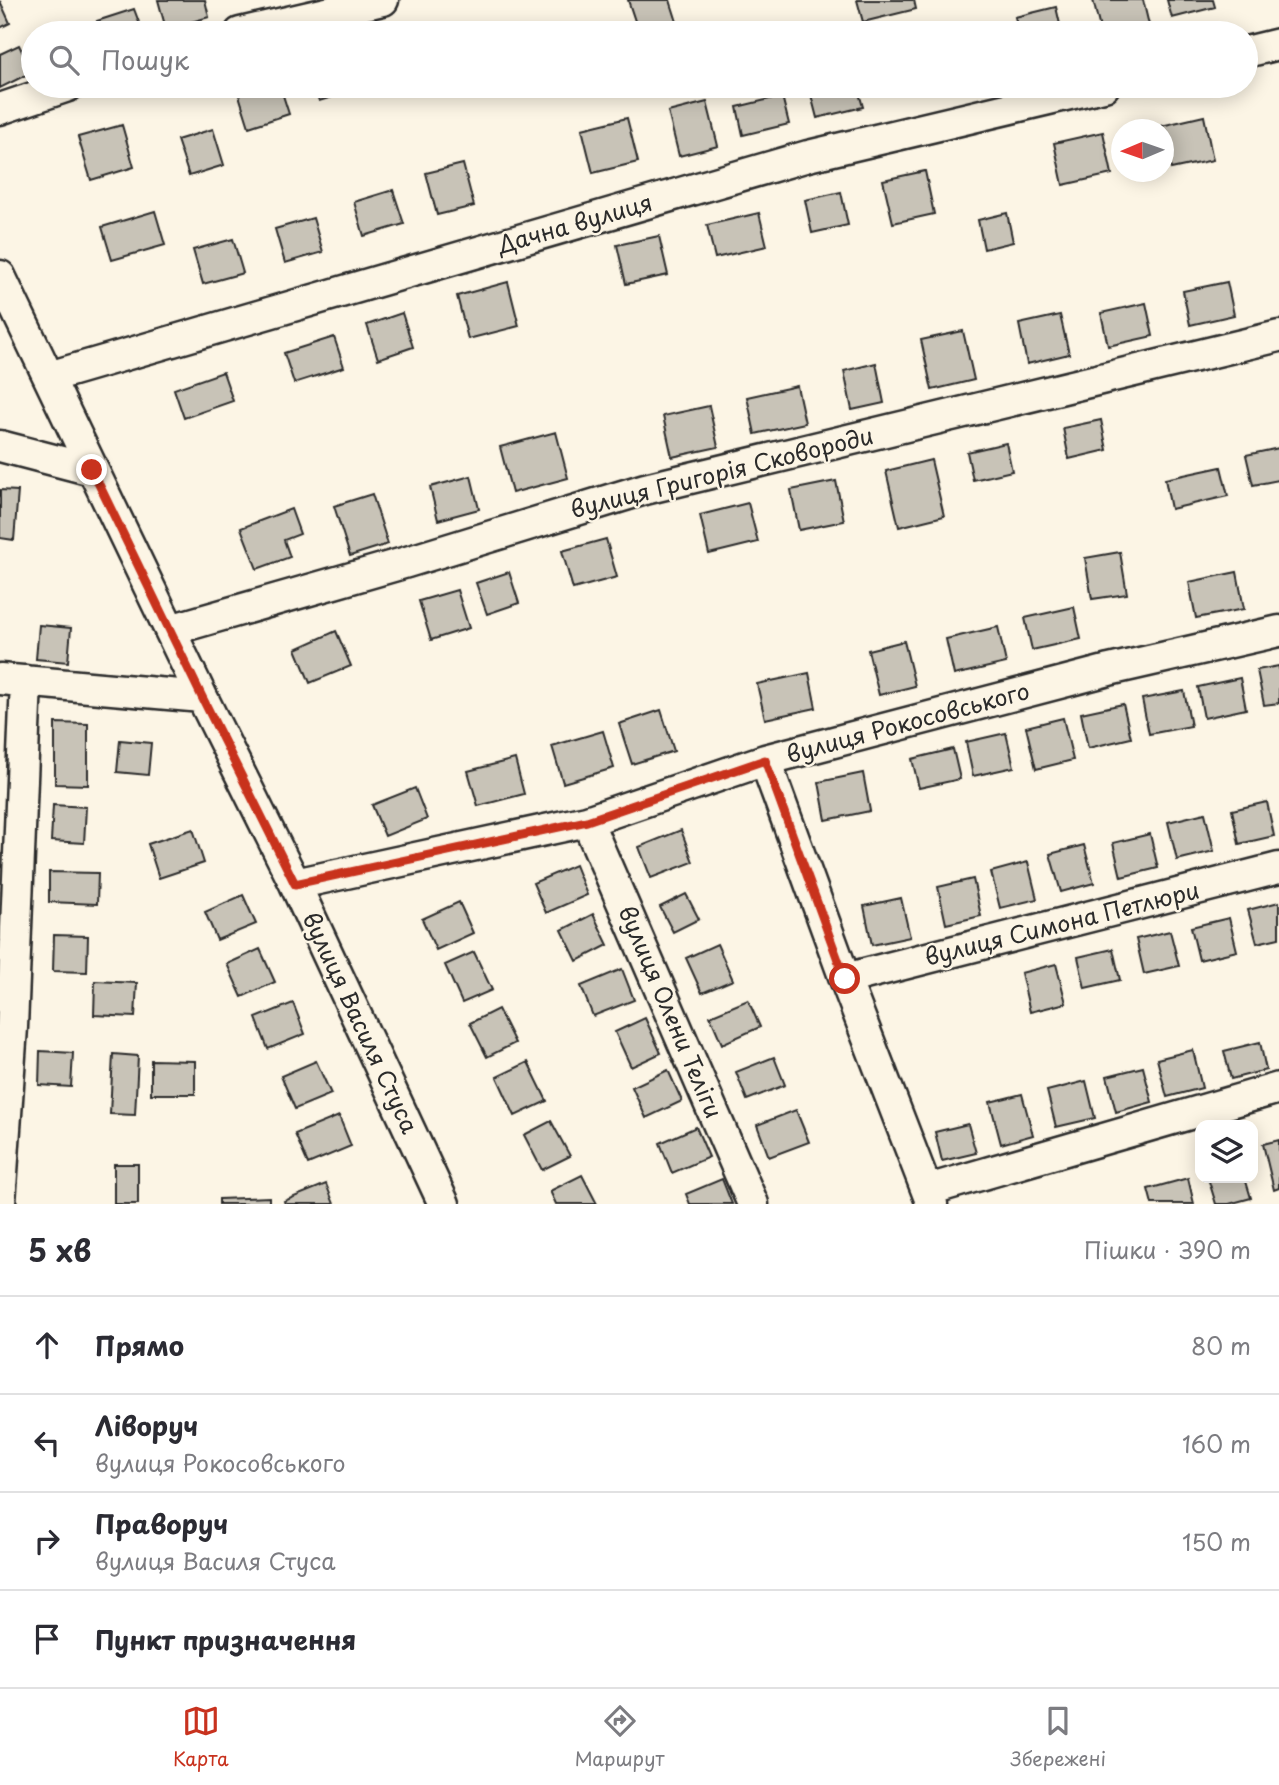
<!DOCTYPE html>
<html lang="uk">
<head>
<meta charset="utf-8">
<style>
	:root { --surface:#fff; --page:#f7f7f7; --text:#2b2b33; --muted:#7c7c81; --line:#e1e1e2; --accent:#c8321e }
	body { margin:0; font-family:"Playpen Sans",sans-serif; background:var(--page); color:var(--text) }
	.controls { position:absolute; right:21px; bottom:21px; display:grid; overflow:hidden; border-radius:14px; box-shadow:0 4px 18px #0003 }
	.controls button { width:63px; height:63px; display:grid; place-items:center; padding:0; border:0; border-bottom:2px solid var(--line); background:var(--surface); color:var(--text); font:35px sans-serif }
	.compass { position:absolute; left:1111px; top:119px; width:63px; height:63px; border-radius:50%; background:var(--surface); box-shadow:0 4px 18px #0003; rotate:268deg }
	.stop { position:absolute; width:21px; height:21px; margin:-16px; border:5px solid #c8321e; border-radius:50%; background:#fff }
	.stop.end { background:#c8321e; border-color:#fff; box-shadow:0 2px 7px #0008 }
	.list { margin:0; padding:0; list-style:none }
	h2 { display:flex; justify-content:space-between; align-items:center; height:91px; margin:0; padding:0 28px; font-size:30px }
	h2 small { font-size:23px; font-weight:400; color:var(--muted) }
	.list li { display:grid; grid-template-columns:46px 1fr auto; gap:21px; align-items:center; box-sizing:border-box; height:98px; padding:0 28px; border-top:2px solid var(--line) }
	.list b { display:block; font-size:26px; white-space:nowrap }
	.list p { margin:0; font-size:23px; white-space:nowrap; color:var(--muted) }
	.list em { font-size:23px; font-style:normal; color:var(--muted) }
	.icon { flex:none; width:38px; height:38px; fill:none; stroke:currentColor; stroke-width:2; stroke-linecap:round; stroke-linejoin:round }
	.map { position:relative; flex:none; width:1279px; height:1204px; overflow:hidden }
	.search { position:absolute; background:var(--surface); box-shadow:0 4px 18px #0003; left:21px; right:21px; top:21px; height:77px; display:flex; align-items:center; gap:18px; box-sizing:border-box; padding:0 24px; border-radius:38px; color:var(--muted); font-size:26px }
	.sheet { height:483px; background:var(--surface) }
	nav { display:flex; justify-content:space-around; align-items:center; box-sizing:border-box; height:98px; border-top:2px solid var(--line); background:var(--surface); font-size:19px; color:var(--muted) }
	nav a { display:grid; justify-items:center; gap:4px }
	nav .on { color:var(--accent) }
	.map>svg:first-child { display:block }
	.building { fill:#c8c3b7; stroke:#2b2b2b; stroke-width:2 }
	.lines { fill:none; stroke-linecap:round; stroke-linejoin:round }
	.minor-casing { stroke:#2b2b2b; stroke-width:35 }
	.minor { stroke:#fcf5e5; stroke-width:30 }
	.route { stroke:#c8321e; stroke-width:9 }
	.labels { text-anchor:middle; stroke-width:5; stroke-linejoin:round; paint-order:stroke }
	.street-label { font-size:23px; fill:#2b2b2b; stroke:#fcf5e5 }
</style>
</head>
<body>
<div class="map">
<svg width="1279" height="1204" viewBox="0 0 1279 1204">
	<rect width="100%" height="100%" fill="#fcf5e5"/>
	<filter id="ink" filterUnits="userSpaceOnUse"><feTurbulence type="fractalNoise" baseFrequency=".0143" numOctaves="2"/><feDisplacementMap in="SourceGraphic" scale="14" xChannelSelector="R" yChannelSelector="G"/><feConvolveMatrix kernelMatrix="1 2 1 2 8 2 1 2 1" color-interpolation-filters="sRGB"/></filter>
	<g filter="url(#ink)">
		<path class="building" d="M158 0H205L209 17 166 29Z
			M628 0H670L678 25 653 33H639Z
			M857 0H914L916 9 863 22Z
			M1093 0H1143L1149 25 1116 33H1101Z
			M1167 0H1213L1215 7 1172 18Z
			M0 1 10 23 0 28Z
			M1056 7 1062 33H1019L1015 17Z
			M134 9 143 33H101L97 21Z
			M422 23 426 33H391Z
			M19 45 32 72 0 88V54Z
			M257 86H280L289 114 249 127 238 92Z
			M314 86H357L358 89 319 101Z
			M833 86H857L863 107 817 118 810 91Z
			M782 96 789 124 743 135 737 107Z
			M707 102 718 146 679 156 668 112Z
			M1204 116 1213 160 1171 169 1161 126Z
			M627 118 638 162 593 173 582 129Z
			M122 125 134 167 91 180 78 137Z
			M213 129 224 165 189 176 177 140Z
			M1103 132 1112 174 1063 185 1054 143Z
			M463 164 474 206 437 215 426 173Z
			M925 171 934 214 893 223 883 180Z
			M393 190 404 224 364 236 354 202Z
			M841 192 848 225 812 233 805 200Z
			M155 211 165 245 112 260 102 227Z
			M759 213 767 246 715 258 707 225Z
			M1007 213 1013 242 984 249 978 220Z
			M313 218 323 252 285 263 275 229Z
			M659 236 668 275 626 284 617 245Z
			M233 239 243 273 203 284 193 250Z
			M508 282 519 326 468 339 457 296Z
			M1227 282 1234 315 1190 325 1183 291Z
			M1146 303 1153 336 1108 346 1101 313Z
			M402 313 413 347 378 359 367 325Z
			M1060 315 1069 354 1027 364 1019 324Z
			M963 331 974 380 932 390 921 340Z
			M334 337 344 367 294 383 284 353Z
			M876 363 884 403 852 410 844 371Z
			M223 372 233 401 184 418 174 389Z
			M797 386 805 423 755 434 747 397Z
			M709 406 718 447 672 457 663 416Z
			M1101 420 1107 450 1069 459 1063 428Z
			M556 432 568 478 512 493 500 447Z
			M1006 443 1012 471 973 480 967 452Z
			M1279 448V480L1253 485 1246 455Z
			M931 460 944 516 899 527 886 471Z
			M1221 467 1228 496 1171 509 1165 479Z
			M471 476 479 509 438 520 430 487Z
			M836 481 844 521 799 530 791 490Z
			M0 490 18 491 14 540 0 538Z
			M372 494 388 544 350 556 334 506Z
			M748 503 758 542 709 554 700 515Z
			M291 509 300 534 284 540 290 557 257 569 241 528Z
			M606 539 617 577 573 589 562 551Z
			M1120 552 1127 594 1092 599 1085 558Z
			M509 572 519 603 487 614 476 583Z
			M1237 572 1244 609 1196 618 1189 582Z
			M457 590 469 628 431 640 419 601Z
			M1074 607 1081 639 1032 650 1025 618Z
			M39 625 71 628 68 662 36 659Z
			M998 627 1006 663 954 675 946 639Z
			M336 631 351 666 310 683 296 649Z
			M904 641 915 686 879 695 868 650Z
			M1279 666V703L1264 705 1257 670Z
			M809 673 816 708 765 719 757 684Z
			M1240 678 1246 709 1204 718 1198 687Z
			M1184 691 1191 726 1149 734 1142 699Z
			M1123 704 1131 738 1088 748 1081 713Z
			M661 710 674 751 632 764 619 724Z
			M1063 718 1073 760 1036 769 1026 727Z
			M55 723 88 724V785L55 784Z
			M603 731 614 768 563 783 552 746Z
			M1006 733 1014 767 973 776 966 742Z
			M120 740 151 743 148 775 117 772Z
			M953 749 960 779 919 788 912 759Z
			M515 759 524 794 478 806 468 771Z
			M863 773 870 811 826 820 819 782Z
			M415 788 427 819 385 836 372 805Z
			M1267 802 1274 836 1239 844 1232 810Z
			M53 805 86 807 84 843 51 841Z
			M1205 813 1214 851 1177 860 1168 822Z
			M193 829 204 863 159 878 148 844Z
			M681 830 693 862 651 878 639 847Z
			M1150 834 1158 868 1121 877 1113 843Z
			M1084 845 1094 883 1061 892 1050 854Z
			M1028 862 1037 899 1000 908 991 872Z
			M575 865 587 895 546 913 533 883Z
			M49 872 98 873 97 904 49 902Z
			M973 879 981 916 946 924 938 887Z
			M686 894 699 919 673 932 660 907Z
			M243 895 256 924 217 940 205 912Z
			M901 898 910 937 872 945 864 906Z
			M459 902 473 933 436 950 422 919Z
			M1279 902V938L1257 943 1248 910Z
			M593 914 608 945 577 961 562 930Z
			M1229 918 1237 951 1199 960 1191 927Z
			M1170 931 1179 966 1144 974 1136 939Z
			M54 935 88 936 87 972 53 971Z
			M717 944 733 980 702 993 686 958Z
			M260 949 275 982 242 997 227 964Z
			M1113 949 1120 980 1085 988 1078 957Z
			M474 952 492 990 462 1003 445 965Z
			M1056 964 1066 1003 1030 1012 1021 973Z
			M622 969 634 1000 593 1016 581 986Z
			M95 981 137 983 135 1017 94 1015Z
			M748 1000 760 1027 722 1044 710 1016Z
			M293 1003 305 1034 268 1049 256 1018Z
			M498 1009 515 1043 487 1057 470 1023Z
			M645 1018 661 1053 631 1067 615 1032Z
			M1260 1042 1266 1070 1231 1079 1224 1051Z
			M1193 1050 1202 1088 1167 1097 1157 1059Z
			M40 1051 73 1053 71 1087 39 1085Z
			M113 1054 138 1056 135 1115 110 1114Z
			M774 1057 785 1085 747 1100 736 1072Z
			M151 1060 195 1061V1094H151Z
			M316 1061 331 1094 295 1109 281 1076Z
			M528 1062 547 1101 515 1116 497 1077Z
			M1143 1067 1152 1102 1116 1112 1107 1076Z
			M668 1070 682 1101 646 1118 632 1087Z
			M1086 1081 1095 1118 1056 1127 1047 1091Z
			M1022 1094 1033 1135 1001 1144 990 1102Z
			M796 1110 809 1142 769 1157 757 1125Z
			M339 1116 351 1146 308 1164 295 1134Z
			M551 1121 570 1156 542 1170 524 1135Z
			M968 1124 976 1153 942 1161 935 1132Z
			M696 1127 709 1157 672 1173 660 1143Z
			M1279 1140V1188L1274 1190 1263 1144Z
			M114 1164H138V1204H114Z
			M582 1175 597 1204H556L550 1191Z
			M1188 1178 1194 1204H1152L1148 1189Z
			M1208 1178H1245L1251 1198 1229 1204H1216Z
			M722 1179 732 1204H690L686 1194Z
			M326 1184 334 1204H285L284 1201Z
			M269 1197V1204H219V1199Z"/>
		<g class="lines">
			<defs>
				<path id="minor" d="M240 33 383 0
					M1246 52 1279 44
					M0 109 68 86
					M0 276 202 697 295 884 444 1204
					M49 377 808 156 1104 86
					M0 446 92 470
					M170 630 407 562 645 489 1279 336
					M0 679 202 697
					M765 760 845 979 932 1204
					M587 821 753 1204
					M295 884 587 821 765 760 1109 670 1279 631
					M845 979 1279 868
					M928 1190 1279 1088
					M0 1202 12 1027 26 681"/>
			</defs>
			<use href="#minor" class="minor-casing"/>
			<use href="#minor" class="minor"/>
		</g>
	</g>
	<g class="lines" filter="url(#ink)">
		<path class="route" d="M92 470 202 697 295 884 587 821 765 760 845 979"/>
	</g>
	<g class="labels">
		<g class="street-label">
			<text transform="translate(575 224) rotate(-16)" y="8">Дачна вулиця</text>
			<text transform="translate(722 473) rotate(-14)" y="8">вулиця Григорія Сковороди</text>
			<text transform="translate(908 723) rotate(-15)" y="8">вулиця Рокосовського</text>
			<text transform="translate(1062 924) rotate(-14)" y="8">вулиця Симона Петлюри</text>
			<text transform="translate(670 1012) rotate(67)" y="8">вулиця Олени Теліги</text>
			<text transform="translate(360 1023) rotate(65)" y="8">вулиця Василя Стуса</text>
		</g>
	</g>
</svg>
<div class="controls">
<button><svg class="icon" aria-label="layers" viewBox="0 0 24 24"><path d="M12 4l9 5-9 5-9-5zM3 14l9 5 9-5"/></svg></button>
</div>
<svg class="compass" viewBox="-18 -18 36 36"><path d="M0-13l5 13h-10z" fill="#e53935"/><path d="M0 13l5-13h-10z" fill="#7c7c81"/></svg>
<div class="stop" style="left:845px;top:979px"></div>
<div class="stop end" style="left:92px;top:470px"></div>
<div class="search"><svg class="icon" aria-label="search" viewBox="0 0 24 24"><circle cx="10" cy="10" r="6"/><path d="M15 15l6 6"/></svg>Пошук</div>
</div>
<section class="sheet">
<h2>5 хв<small>Пішки · 390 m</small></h2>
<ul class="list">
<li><svg class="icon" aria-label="ahead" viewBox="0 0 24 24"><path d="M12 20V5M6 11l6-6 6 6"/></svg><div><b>Прямо</b></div><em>80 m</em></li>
<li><svg class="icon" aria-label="left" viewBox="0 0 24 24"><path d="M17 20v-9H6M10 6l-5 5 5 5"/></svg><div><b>Ліворуч</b><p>вулиця Рокосовського</p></div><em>160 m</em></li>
<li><svg class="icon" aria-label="right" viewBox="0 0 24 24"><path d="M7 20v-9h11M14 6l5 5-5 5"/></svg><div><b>Праворуч</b><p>вулиця Василя Стуса</p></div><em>150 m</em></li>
<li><svg class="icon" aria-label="arrive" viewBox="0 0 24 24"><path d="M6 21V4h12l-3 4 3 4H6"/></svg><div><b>Пункт призначення</b></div></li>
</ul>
</section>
<nav>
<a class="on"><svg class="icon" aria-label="map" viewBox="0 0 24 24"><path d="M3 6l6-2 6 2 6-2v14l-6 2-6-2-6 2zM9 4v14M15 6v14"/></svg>Карта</a>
<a><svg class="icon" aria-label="directions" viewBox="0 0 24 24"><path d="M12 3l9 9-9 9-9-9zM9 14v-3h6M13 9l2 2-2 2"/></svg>Маршрут</a>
<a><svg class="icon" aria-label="saved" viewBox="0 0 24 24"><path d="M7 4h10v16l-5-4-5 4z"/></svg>Збережені</a>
</nav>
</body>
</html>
